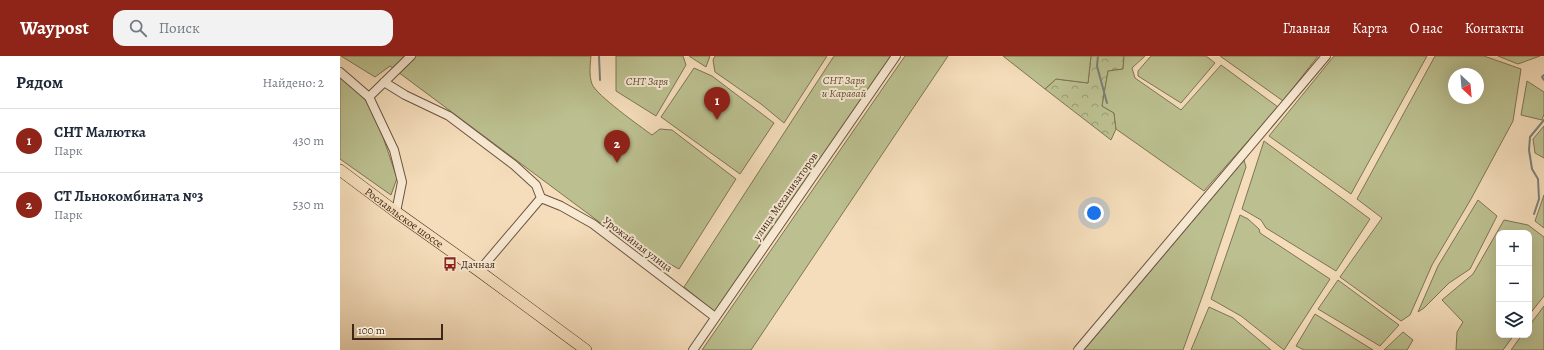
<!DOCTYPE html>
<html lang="ru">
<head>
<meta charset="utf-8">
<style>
	:root { --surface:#fff; --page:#f2f2f3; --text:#1f2937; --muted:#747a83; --line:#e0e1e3; --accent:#8f2418 }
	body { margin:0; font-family:Alegreya,serif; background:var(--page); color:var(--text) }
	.controls { position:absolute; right:12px; bottom:12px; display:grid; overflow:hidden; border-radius:8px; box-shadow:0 4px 16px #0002 }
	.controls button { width:36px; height:36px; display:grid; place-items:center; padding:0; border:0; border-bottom:1px solid var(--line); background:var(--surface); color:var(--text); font:20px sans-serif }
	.compass { position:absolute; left:1108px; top:12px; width:36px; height:36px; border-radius:50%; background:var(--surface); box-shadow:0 4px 16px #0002; rotate:154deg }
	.scale { position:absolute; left:12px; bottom:10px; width:91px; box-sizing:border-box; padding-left:4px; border:2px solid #3f2717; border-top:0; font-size:11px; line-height:14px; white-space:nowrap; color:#3f2717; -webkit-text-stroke:3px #f8e9d3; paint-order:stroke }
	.you { position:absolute; left:754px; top:157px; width:14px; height:14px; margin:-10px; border:3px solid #fff; border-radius:50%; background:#1a73e8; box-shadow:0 0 0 6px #1a73e833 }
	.badge { display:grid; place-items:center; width:26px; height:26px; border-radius:50%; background:var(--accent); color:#fff; font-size:13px; font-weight:700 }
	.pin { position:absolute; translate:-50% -33px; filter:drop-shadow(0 1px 2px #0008) }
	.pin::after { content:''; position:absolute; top:21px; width:14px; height:12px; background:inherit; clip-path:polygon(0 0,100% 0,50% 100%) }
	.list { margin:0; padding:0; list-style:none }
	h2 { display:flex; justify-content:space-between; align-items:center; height:52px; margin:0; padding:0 16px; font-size:17px }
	h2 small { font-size:13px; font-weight:400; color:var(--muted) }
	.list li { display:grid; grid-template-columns:26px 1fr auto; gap:12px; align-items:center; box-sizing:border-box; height:64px; padding:0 16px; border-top:1px solid var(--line) }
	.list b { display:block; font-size:15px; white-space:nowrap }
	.list p { margin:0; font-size:13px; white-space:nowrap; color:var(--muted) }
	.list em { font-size:13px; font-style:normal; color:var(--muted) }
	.icon { flex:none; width:22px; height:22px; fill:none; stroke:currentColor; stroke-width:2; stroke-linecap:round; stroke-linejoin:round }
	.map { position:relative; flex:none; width:1204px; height:294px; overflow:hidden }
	header { display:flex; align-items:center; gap:24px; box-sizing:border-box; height:56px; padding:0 20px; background:var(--accent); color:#fff }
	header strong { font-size:19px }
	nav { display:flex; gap:22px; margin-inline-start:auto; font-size:14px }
	.search { width:280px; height:36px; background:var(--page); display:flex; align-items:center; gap:10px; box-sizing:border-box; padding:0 14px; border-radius:12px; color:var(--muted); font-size:15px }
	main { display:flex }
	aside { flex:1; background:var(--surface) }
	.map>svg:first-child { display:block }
	.forest { fill:url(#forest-crowns); stroke:#7e7454 }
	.garden { fill:#bcc090; stroke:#7e7454; fill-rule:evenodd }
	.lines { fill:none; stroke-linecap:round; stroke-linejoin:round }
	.stream { stroke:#797f79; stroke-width:2 }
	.minor-casing { stroke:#6c5440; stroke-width:10 }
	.major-casing { stroke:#3f2717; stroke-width:12 }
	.minor { stroke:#f8e9d3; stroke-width:8 }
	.major { stroke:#f5ddbb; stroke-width:11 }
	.labels { text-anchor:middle; stroke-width:4; stroke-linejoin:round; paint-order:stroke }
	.park-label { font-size:11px; font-style:italic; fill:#5e4d35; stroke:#f8e9d3 }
	.street-label { font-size:11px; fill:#3f2717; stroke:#f8e9d3 }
	.poi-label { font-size:11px; fill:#3f2717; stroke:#f8e9d3; text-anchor:start }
</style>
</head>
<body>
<header>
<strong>Waypost</strong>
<div class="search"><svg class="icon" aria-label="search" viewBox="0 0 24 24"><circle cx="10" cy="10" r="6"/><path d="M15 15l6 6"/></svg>Поиск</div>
<nav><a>Главная</a><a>Карта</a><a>О нас</a><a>Контакты</a></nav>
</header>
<main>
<aside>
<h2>Рядом<small>Найдено: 2</small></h2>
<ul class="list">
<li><span class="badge">1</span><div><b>СНТ Малютка</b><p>Парк</p></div><em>430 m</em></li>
<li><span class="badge">2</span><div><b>СТ Льнокомбината №3</b><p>Парк</p></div><em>530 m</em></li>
</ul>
</aside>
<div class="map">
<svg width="1204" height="294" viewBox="0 0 1204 294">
	<defs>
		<pattern id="forest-crowns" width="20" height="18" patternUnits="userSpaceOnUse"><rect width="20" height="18" fill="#bcc090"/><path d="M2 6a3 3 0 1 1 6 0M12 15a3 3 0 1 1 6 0" fill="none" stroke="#9a9c75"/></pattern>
	</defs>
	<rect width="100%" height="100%" fill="#f5ddbb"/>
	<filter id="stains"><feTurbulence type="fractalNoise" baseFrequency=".005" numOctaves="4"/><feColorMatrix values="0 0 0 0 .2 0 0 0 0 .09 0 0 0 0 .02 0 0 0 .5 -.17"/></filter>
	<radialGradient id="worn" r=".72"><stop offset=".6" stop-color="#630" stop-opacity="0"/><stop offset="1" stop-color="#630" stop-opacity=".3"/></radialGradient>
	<path class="forest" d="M751 0H784L783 13 768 15 762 50 774 57 776 73 771 84 705 33 716 23 748 27Z"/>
	<path class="garden" d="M1 0H251C250 9 249 20 252 28 256 39 301 71 312 79L320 73 332 74 396 123 339 213 278 180 50 10 35 21Z
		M276 0H343L346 9 316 60 276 35Z
		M349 0H370L366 11Z
		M375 0H487L444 67 421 48 375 16 373 4Z
		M494 0H555L379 259 344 231Z
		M565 0H608L411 294H362Z
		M663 0H751L748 27 716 23 705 33Z
		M784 0H805L792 12 795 22 841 54 881 9 938 51 864 135 776 73 774 57 762 50 768 15 783 13Z
		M811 0H866L875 7 841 47 798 20V15Z
		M880 0H978L943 45Z
		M994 0H1087L1011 138 929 80Z
		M1095 0H1144L1181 13 1173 65 1131 143 1092 209 1070 259 1061 265 1000 221 1042 162 1017 143ZM1114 18H1138V42H1114Z
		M1158 0H1200L1178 8Z
		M354 12 372 20 434 67 400 118 321 61Z
		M0 17 33 52 57 122 51 139 0 103Z
		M1187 25 1204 36V58L1202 64 1181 59Z
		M1204 70V102L1195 97 1193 83Z
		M924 85 1030 163 996 215 926 172 921 164 902 153Z
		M904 104 906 111 866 230 843 294H744Z
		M1204 139V172L1195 165Z
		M1138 144 1157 160 1130 213 1109 227 1084 252 1078 256 1098 210Z
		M900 159 908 163 919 173 920 177 990 223 944 294 901 260 871 243Z
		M1164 164 1188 169 1204 181V240L1189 259V177H1159V279H1174L1163 294H1116L1117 276 1123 266 1102 244 1133 218Z
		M998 224 1059 269 1040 290 978 253Z
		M1204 250V294H1171L1182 279H1189V270Z
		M869 251 893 262 931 294H851Z
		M975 258 1033 294H964L956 290Z
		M1063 276 1073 284 1067 294H1044Z"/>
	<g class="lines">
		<path class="stream" d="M259 0 260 24
			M758 0 757 10 767 47
			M1204 19 1202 21 1204 24
			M1194 158 1199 143 1198 123 1192 113 1189 94 1190 81 1204 64"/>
		<defs>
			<path id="minor" d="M0 16 29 41 54 94 62 126 56 156
				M44 26 65 39 109 60 174 109 196 129 201 142 221 150 253 168 375 261
				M29 41 71 0
				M139 215 201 142
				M353 294 556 0
				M738 294 986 0"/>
			<g id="major">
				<path id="s1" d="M0 114 56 156 139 215 246 294"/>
			</g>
		</defs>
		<use href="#minor" class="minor-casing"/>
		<use href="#major" class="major-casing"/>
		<use href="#minor" class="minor"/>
		<use href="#major" class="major"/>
	</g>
	<defs>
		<symbol id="bus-bare" viewBox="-9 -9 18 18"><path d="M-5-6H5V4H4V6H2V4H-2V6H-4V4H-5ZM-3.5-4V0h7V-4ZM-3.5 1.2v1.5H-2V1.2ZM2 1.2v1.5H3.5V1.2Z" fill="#8f2418" stroke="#f8e9d3" stroke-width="2.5" paint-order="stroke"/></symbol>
	</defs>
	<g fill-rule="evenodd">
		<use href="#bus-bare" x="100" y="198" width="20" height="20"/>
	</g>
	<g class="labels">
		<g class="park-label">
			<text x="504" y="28">СНТ Заря<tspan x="504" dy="13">и Каравай</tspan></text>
			<text x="307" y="29">СНТ Заря</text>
		</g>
		<g class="street-label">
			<text transform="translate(445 140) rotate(-55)" y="4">улица Механизаторов</text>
			<text dy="4" stroke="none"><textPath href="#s1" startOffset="80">Рославльское шоссе</textPath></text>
			<text transform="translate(298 188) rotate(37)" y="4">Урожайная улица</text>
		</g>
		<g class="poi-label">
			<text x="121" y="212">Дачная</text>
		</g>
	</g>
	<rect width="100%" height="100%" filter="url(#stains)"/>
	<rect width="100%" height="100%" fill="url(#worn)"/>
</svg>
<div class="controls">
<button>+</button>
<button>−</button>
<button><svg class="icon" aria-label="layers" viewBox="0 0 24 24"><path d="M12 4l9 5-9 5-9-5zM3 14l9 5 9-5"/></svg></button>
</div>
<svg class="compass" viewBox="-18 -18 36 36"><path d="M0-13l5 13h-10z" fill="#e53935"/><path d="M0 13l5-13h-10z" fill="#747a83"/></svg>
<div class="scale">100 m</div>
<div class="you"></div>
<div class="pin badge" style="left:377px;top:64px">1</div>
<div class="pin badge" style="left:277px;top:107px">2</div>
</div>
</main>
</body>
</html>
